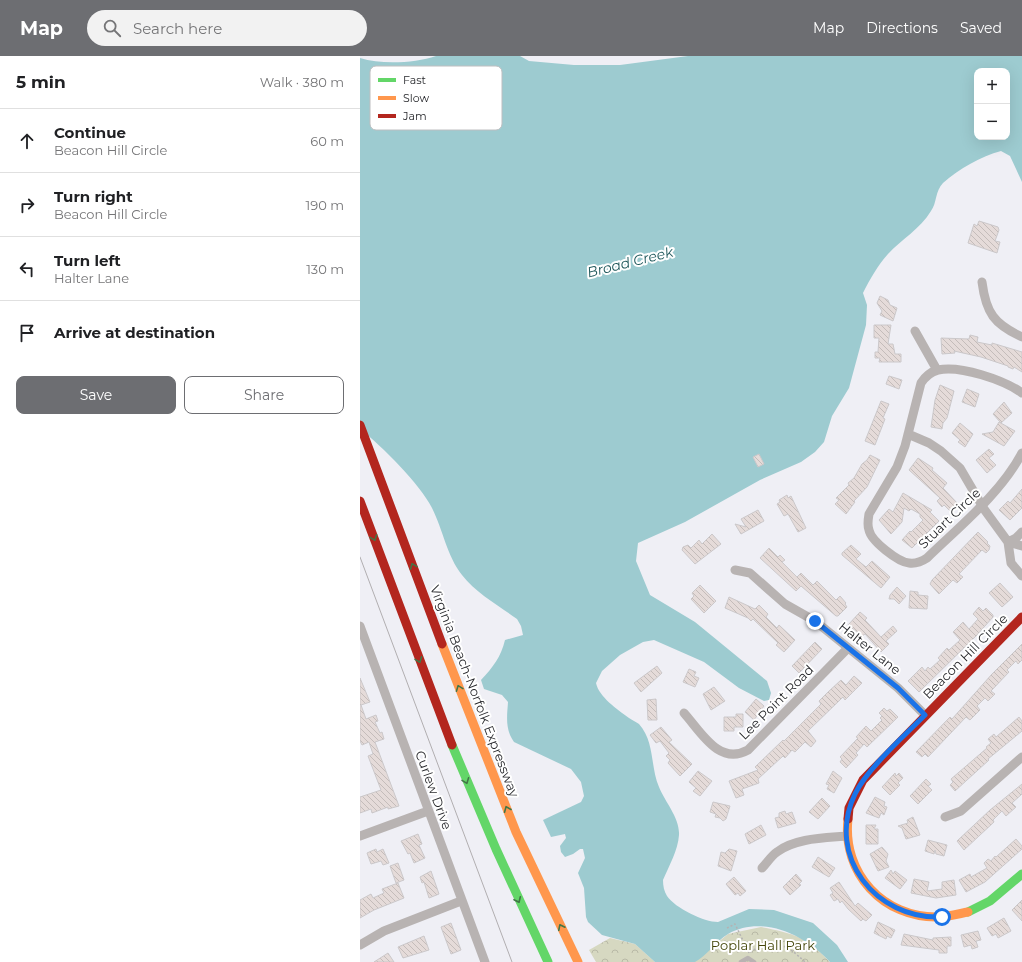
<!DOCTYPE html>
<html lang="en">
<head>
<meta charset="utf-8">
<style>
	:root { --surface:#fff; --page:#f2f2f2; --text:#202124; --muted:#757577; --line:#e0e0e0; --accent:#6d6e72 }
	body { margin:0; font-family:Montserrat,sans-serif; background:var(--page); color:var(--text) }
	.controls { position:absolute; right:12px; top:12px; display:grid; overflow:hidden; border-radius:8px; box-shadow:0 4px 16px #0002 }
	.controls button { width:36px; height:36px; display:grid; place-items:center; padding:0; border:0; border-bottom:1px solid var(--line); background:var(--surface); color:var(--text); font:20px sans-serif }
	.stop { position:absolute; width:12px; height:12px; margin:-9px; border:3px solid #1a73e8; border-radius:50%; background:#fff }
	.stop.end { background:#1a73e8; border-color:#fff; box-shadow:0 1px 4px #0008 }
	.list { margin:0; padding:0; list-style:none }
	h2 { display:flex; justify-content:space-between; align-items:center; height:52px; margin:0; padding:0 16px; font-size:17px }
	h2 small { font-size:13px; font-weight:400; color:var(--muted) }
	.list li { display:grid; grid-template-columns:26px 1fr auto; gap:12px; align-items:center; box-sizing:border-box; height:64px; padding:0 16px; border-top:1px solid var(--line) }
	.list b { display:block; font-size:15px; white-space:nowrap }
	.list p { margin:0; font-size:13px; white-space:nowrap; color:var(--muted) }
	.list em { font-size:13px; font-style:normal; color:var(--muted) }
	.actions { display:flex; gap:8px; padding:12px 16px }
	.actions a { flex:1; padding:9px 0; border:1px solid var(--accent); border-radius:8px; text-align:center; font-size:14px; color:var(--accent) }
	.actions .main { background:var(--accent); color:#fff }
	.icon { flex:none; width:22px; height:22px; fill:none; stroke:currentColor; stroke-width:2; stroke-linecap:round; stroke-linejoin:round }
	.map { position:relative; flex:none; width:662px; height:906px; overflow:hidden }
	header { display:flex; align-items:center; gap:24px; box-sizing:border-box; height:56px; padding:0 20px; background:var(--accent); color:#fff }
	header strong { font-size:19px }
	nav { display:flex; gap:22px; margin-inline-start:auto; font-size:14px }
	.search { width:280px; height:36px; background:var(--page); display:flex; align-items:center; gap:10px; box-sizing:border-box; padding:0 14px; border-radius:22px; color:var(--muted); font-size:15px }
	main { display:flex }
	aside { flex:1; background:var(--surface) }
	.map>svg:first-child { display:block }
	.forest { fill:url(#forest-crowns) }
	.water { fill:#9dcbd0; fill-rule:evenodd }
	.building { fill:url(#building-back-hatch); stroke:#cbc8ca }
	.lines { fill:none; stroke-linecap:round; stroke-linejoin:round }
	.path { stroke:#b4b2b2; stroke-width:1.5; stroke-dasharray:2 2; stroke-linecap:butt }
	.lane { stroke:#b8b3b2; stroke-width:4.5 }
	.street { stroke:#b8b3b2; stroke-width:9 }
	.fast { stroke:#63d668; stroke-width:9 }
	.slow { stroke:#ff974d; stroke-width:9 }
	.jam { stroke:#b3261e; stroke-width:9 }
	.tram { stroke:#b1aeb0; stroke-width:1 }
	.oneway { stroke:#427647 }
	.route { stroke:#1a73e8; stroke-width:5 }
	.labels { text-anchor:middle; stroke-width:4; stroke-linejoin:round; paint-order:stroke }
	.street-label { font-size:13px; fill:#27282c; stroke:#fff }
	.park-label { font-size:13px; fill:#434508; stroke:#fff }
	.water-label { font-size:14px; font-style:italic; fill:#1e575a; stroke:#fff }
	.key { fill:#fff; stroke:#bebec0; stroke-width:1 }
	.key-label { font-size:11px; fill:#27282c }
</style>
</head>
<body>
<header>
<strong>Map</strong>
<div class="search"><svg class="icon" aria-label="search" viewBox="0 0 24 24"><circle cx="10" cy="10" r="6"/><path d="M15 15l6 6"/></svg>Search here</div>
<nav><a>Map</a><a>Directions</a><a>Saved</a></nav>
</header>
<main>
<aside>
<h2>5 min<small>Walk · 380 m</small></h2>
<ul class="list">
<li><svg class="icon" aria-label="ahead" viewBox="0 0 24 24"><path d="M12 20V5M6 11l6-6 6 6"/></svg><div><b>Continue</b><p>Beacon Hill Circle</p></div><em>60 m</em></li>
<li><svg class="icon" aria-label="right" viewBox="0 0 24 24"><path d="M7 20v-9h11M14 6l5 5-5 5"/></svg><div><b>Turn right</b><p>Beacon Hill Circle</p></div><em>190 m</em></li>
<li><svg class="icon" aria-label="left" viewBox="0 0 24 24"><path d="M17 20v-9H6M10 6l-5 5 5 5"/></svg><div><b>Turn left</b><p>Halter Lane</p></div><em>130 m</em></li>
<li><svg class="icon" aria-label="arrive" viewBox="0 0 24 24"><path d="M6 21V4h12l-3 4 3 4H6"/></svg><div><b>Arrive at destination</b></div></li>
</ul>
<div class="actions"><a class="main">Save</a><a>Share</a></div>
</aside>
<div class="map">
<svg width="662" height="906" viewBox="0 0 662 906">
	<defs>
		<pattern id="forest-crowns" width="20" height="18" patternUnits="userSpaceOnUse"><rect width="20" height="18" fill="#d6d8c1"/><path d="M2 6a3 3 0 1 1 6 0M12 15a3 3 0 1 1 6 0" fill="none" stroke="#b8b9a6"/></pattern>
		<pattern id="building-back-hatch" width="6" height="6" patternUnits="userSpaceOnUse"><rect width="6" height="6" fill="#e5dbd9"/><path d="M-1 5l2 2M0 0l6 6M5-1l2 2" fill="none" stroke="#c4bcba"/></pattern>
	</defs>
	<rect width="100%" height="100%" fill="#efeff5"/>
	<path class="forest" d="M401 871C432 877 448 881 470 906H334L368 878Z
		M250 882 275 888 295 906H236L229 894Z"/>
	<path class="water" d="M76 0H160L169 5 214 9H260L328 0H662V126L650 100 641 95C621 100 599 113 583 127 575 135 577 147 571 155 560 173 542 183 528 198 518 209 510 223 503 237L507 249 506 269 489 332 472 360 464 386 455 396 441 406 400 424 325 466 278 487 276 505 290 539 335 566 407 625 411 637 409 644 404 645 379 632 344 606 294 584 283 586 260 599 242 615 236 627C239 641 257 653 269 662 272 664 276 666 279 668 295 686 290 710 299 731 305 746 320 762 319 779 318 794 309 810 303 824 303 830 304 835 307 840 315 852 344 866 358 866L389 853 414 854 453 867 477 889 488 906H470C446 880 403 858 368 878 356 885 347 900 335 906 327 906 304 906 295 906L275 888 242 879 228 866 226 861 224 832 218 817 225 802 223 793H220L213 798 205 801 201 796 200 790 206 782 205 778 191 781 183 764 221 746 224 740 221 726 211 713 154 686C145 673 147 661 148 646L142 639 124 633 121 624C133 611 141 601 145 584L163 579 161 570 157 563C139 550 116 537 102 519 87 500 83 474 72 452 60 428 22 390 0 373V2C22 9 55 7 76 0ZM617 15H647V81H617Z"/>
	<path class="building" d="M619 165 638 171 639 174 635 185 640 186 637 197 608 187 614 168 617 170Z
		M520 240 528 244 530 249 537 252 533 265 520 259 522 255 517 247Z
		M514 269H531L528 288H533L535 298H541V306H519L520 302H515V296H518L519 282H514Z
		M610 279 618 281 617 286 632 289V287L662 296V316L654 311 653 313 648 311V310L621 301 594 295 595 297 582 298 581 282 609 283Z
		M529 320 542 324 539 333 526 328Z
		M580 329 594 335 587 362 583 367 582 373 571 371 575 344Z
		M607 333 619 338 615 351 602 346Z
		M521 345 529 348 523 362 525 363 515 389 505 385Z
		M644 346 652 357 641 367 633 358Z
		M639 366 655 375 644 390 622 378 633 376Z
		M600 367 613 378 605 391 598 386 600 384 592 377Z
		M629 393 634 398 629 402 636 409 627 417 616 404Z
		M399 398 404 408 398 411 393 401Z
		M510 399 520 404 507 431 494 445 495 446 486 458 475 448 479 444 476 442 489 429 488 427 494 422 502 408 507 404Z
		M558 402 573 412 572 414 587 427 583 432 599 449 591 456 584 449 582 451 577 445 580 442 549 414Z
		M662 433V452L650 464 639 454 648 445 650 447Z
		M543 437 572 454 570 456 579 465 552 492 542 484 550 475 551 476 563 464 560 461V458L551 453 549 455 544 452 542 466 531 478 519 464 529 453 533 456Z
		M427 439 428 442 431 440 446 472 438 476 428 458 424 460 417 448 420 446 419 444Z
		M398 454 404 465 381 478 375 468 386 471 381 463Z
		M618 476 628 486 627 487 630 490 629 494 626 497 622 494 599 518 603 521 597 527 593 524 579 538 570 528 572 524Z
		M352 478 361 488 335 508 322 494 323 491 328 489 331 492 339 484 342 488Z
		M491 489 501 498 496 503 506 511 512 505 530 521 521 532 482 499V497Z
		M409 492 418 501 420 499 425 504 422 506 437 521 441 517 453 529 457 525 476 544 480 540 486 547 485 548 487 551 478 560H476L441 530 436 535 400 502Z
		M640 527 653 541 642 551 629 537Z
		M340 529 356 545 344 557 331 543 334 540 332 537Z
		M537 531 546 540 539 548 534 543H529L530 539Z
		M550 535 558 536V539L568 540 567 553 549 552Z
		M369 541 395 553 399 549 408 558 406 561 417 572 419 569 435 584 424 596 416 589 418 587 393 563 391 565 388 562 365 552Z
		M619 551 623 555 626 552 633 559V561L616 580 559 636 548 625 562 611 565 615 568 611 570 613 580 604 578 602 587 592 589 594 600 584 593 576 603 566 609 573 618 563 613 558Z
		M500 556 507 562 505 564 521 581 533 570 537 575 526 585 529 588 521 596 505 578 502 580 488 569Z
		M455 586 462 593 439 617 432 610Z
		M662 588V604L658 608 656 605 647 614 649 616 631 635 635 638 628 645 625 642 617 650 620 654 610 664 606 661 568 701 565 698 562 701 556 696 590 661 592 663 632 618Z
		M297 610 302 617 281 636 274 627Z
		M329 613 336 616 334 620 339 622 335 631 323 626Z
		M494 620 502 627 485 644 483 641 448 675 456 685 451 691 445 686 435 696 432 694 425 702 423 700 398 723 399 727 382 733 384 739 376 742 369 725 398 714 395 711 423 684 424 685 461 648 459 645 468 636 481 624 486 629Z
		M0 622 10 646 1 649 6 663 16 659 18 665 15 666 20 677 22 676 24 683 15 686 39 750 28 753V751L12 757 11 753 0 757V741L21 734 8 700 13 698 9 686 2 689 0 685Z
		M354 631 365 645 351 654 343 638Z
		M296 643 297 664H288L287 644Z
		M396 643 404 650 394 664 385 656Z
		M524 652 527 655 530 653 538 661 507 691 504 688 496 697 498 699 486 712 480 706 482 703 480 701 498 682 496 681 506 670 511 675 522 664 520 662 522 660 519 657Z
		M376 658H383V671H374V675H364V661H376Z
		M659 661 662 665V675L628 703 629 704 595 735 590 729 593 726 591 723 627 692 626 691 631 687 628 683 634 678 636 681Z
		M301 671 312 684 309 686 332 708 320 720 308 707 310 704 306 700 309 697 300 685 296 687 290 679Z
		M338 715 352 725 340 740 333 735 336 732 329 726Z
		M473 715 482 722 474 737 467 733 469 729 466 728Z
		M535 717 536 720 539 717 543 722 538 727 540 729 530 739 522 731Z
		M566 723 571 728 568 730 572 734 558 748 550 740Z
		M662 728V738L652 747 656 751 646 760 642 755 633 764 634 766 604 794 597 785 630 754Z
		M515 741 525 746 524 750 527 751 524 759 521 757 519 762 506 757Z
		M462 742 470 750 458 763 449 756Z
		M353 746 370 750 366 763 363 765 360 762 355 761 356 758 350 756Z
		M425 755 426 758 432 756 436 767 418 772 415 762 419 761V757Z
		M553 761 560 779 546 783 542 772 538 770 548 767 547 764Z
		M401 769 406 779 389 788 385 778Z
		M506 769H516L514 773H518V788H506Z
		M58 778 62 788 59 789 65 802 54 807 50 797 48 798 41 785Z
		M656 783 662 790V793L625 826 606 836 599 824 610 818 611 821 627 812 624 807 628 803 631 805 635 800 636 801Z
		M568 784 587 789 584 800 576 798 575 794 574 798 565 795Z
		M522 791 528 798 526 805 529 811 518 815 510 798Z
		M16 793 17 796 23 793 29 807 23 809 21 805 11 808 7 797Z
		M369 793 377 795 371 815 358 810 361 796 365 797Z
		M458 801 475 812 469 821 452 811Z
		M38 807 44 824 36 827 30 810Z
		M531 814 533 818 535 815 547 824 540 833 525 822Z
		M71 815 79 838 69 842 64 826 62 827 60 821Z
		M436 818 442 825 439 828 441 829 430 839 423 831Z
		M374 821 386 835 380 840 378 837 375 839 366 828Z
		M554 823 569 826 567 835 582 833V826L594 824 596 839 576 842 551 837Z
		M479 826 495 850 498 847 512 859 506 865 503 863 501 865 488 853 482 845 480 847 478 843 474 845 470 839 473 837 470 832Z
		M38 827 44 842 14 854 0 862V844L11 838 13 842 24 837 22 833Z
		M662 844V865L652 854Z
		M644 862 651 875 638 882 636 878 632 880 627 872Z
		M518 866 535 874 531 882 527 880 526 883 514 877Z
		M91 867 101 894 91 898 81 871Z
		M618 875 621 884 616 885 618 891 612 893 611 889 604 891 601 879Z
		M544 878 573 884V882L591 881V890H587V897H579V894L541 889Z
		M64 880 69 894 43 902 38 891Z
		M28 897 34 906H14Z"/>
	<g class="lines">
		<path class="path" d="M367 872 375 868 389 897
			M390 896C414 881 426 888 445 906"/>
		<path class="lane" d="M381 906 388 902 394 906"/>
		<path class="street" d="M622 226C626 257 634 268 662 281
			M555 275 577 314
			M662 337C644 324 600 309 578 314 570 316 565 321 561 327L545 390 537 411 509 458C508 464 507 469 509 474 511 485 538 506 549 507 556 508 561 506 567 502 600 470 640 438 662 397
			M548 378 569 387 581 395 600 412 624 453 648 486 651 507 662 520
			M648 486 656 482 662 476
			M648 486 662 490
			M375 514 390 517 425 548 455 565 538 632 565 659
			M0 570 125 906
			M324 657C341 676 359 710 388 694L488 592
			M585 761 601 755 662 701
			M0 780 68 755
			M402 812C407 807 411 800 417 796 435 782 465 782 487 780
			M0 889 24 875 101 845"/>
		<path class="fast" d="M92 689 136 793 188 906
			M608 856 630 845 662 818"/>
		<path class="slow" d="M82 588 156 776 218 906
			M488 763C482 817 523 862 578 861 587 861 598 858 608 856"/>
		<path class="jam" d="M0 369 82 588
			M0 445 92 689
			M488 763 489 752 503 724 662 561"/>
		<path class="tram" d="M0 501 152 906"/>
	</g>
	<defs><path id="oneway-chevron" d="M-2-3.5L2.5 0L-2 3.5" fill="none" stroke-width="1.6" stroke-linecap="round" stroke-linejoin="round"/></defs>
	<g class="oneway">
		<use href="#oneway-chevron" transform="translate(14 482) rotate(69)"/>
		<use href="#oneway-chevron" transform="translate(53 510) rotate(-111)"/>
		<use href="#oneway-chevron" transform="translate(59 604) rotate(69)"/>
		<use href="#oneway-chevron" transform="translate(99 632) rotate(-111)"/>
		<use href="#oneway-chevron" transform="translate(106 725) rotate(69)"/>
		<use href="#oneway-chevron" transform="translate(147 753) rotate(-112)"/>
		<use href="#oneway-chevron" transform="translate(158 844) rotate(65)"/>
		<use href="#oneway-chevron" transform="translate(201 871) rotate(-116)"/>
	</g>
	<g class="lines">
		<path class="route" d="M455 565 538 632 565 659C544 680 507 713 495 738 465 800 516 864 582 861"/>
	</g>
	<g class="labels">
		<g class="street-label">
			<text transform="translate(589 462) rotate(-44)" y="5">Stuart Circle</text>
			<text transform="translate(510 592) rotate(39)" y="5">Halter Lane</text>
			<text transform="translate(605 600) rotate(-45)" y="5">Beacon Hill Circle</text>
			<text transform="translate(115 635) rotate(69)" y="5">Virginia Beach-Norfolk Expressway</text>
			<text transform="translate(416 646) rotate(-45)" y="5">Lee Point Road</text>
			<text transform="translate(74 734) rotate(70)" y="5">Curlew Drive</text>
		</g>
		<g class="park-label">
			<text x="403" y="894">Poplar Hall Park</text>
		</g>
		<g class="water-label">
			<text transform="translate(270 206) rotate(-14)" y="5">Broad Creek</text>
		</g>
	</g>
	<rect x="10" y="10" width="132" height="64" rx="6" class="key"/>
	<rect x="18" y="22" width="18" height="4" fill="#63d668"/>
	<rect x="18" y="40" width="18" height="4" fill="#ff974d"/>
	<rect x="18" y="58" width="18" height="4" fill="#b3261e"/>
	<g class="key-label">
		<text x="43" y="28">Fast</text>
		<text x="43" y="46">Slow</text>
		<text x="43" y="64">Jam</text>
	</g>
</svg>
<div class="controls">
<button>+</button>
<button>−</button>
</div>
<div class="stop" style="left:582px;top:861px"></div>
<div class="stop end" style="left:455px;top:565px"></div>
</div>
</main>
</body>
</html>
